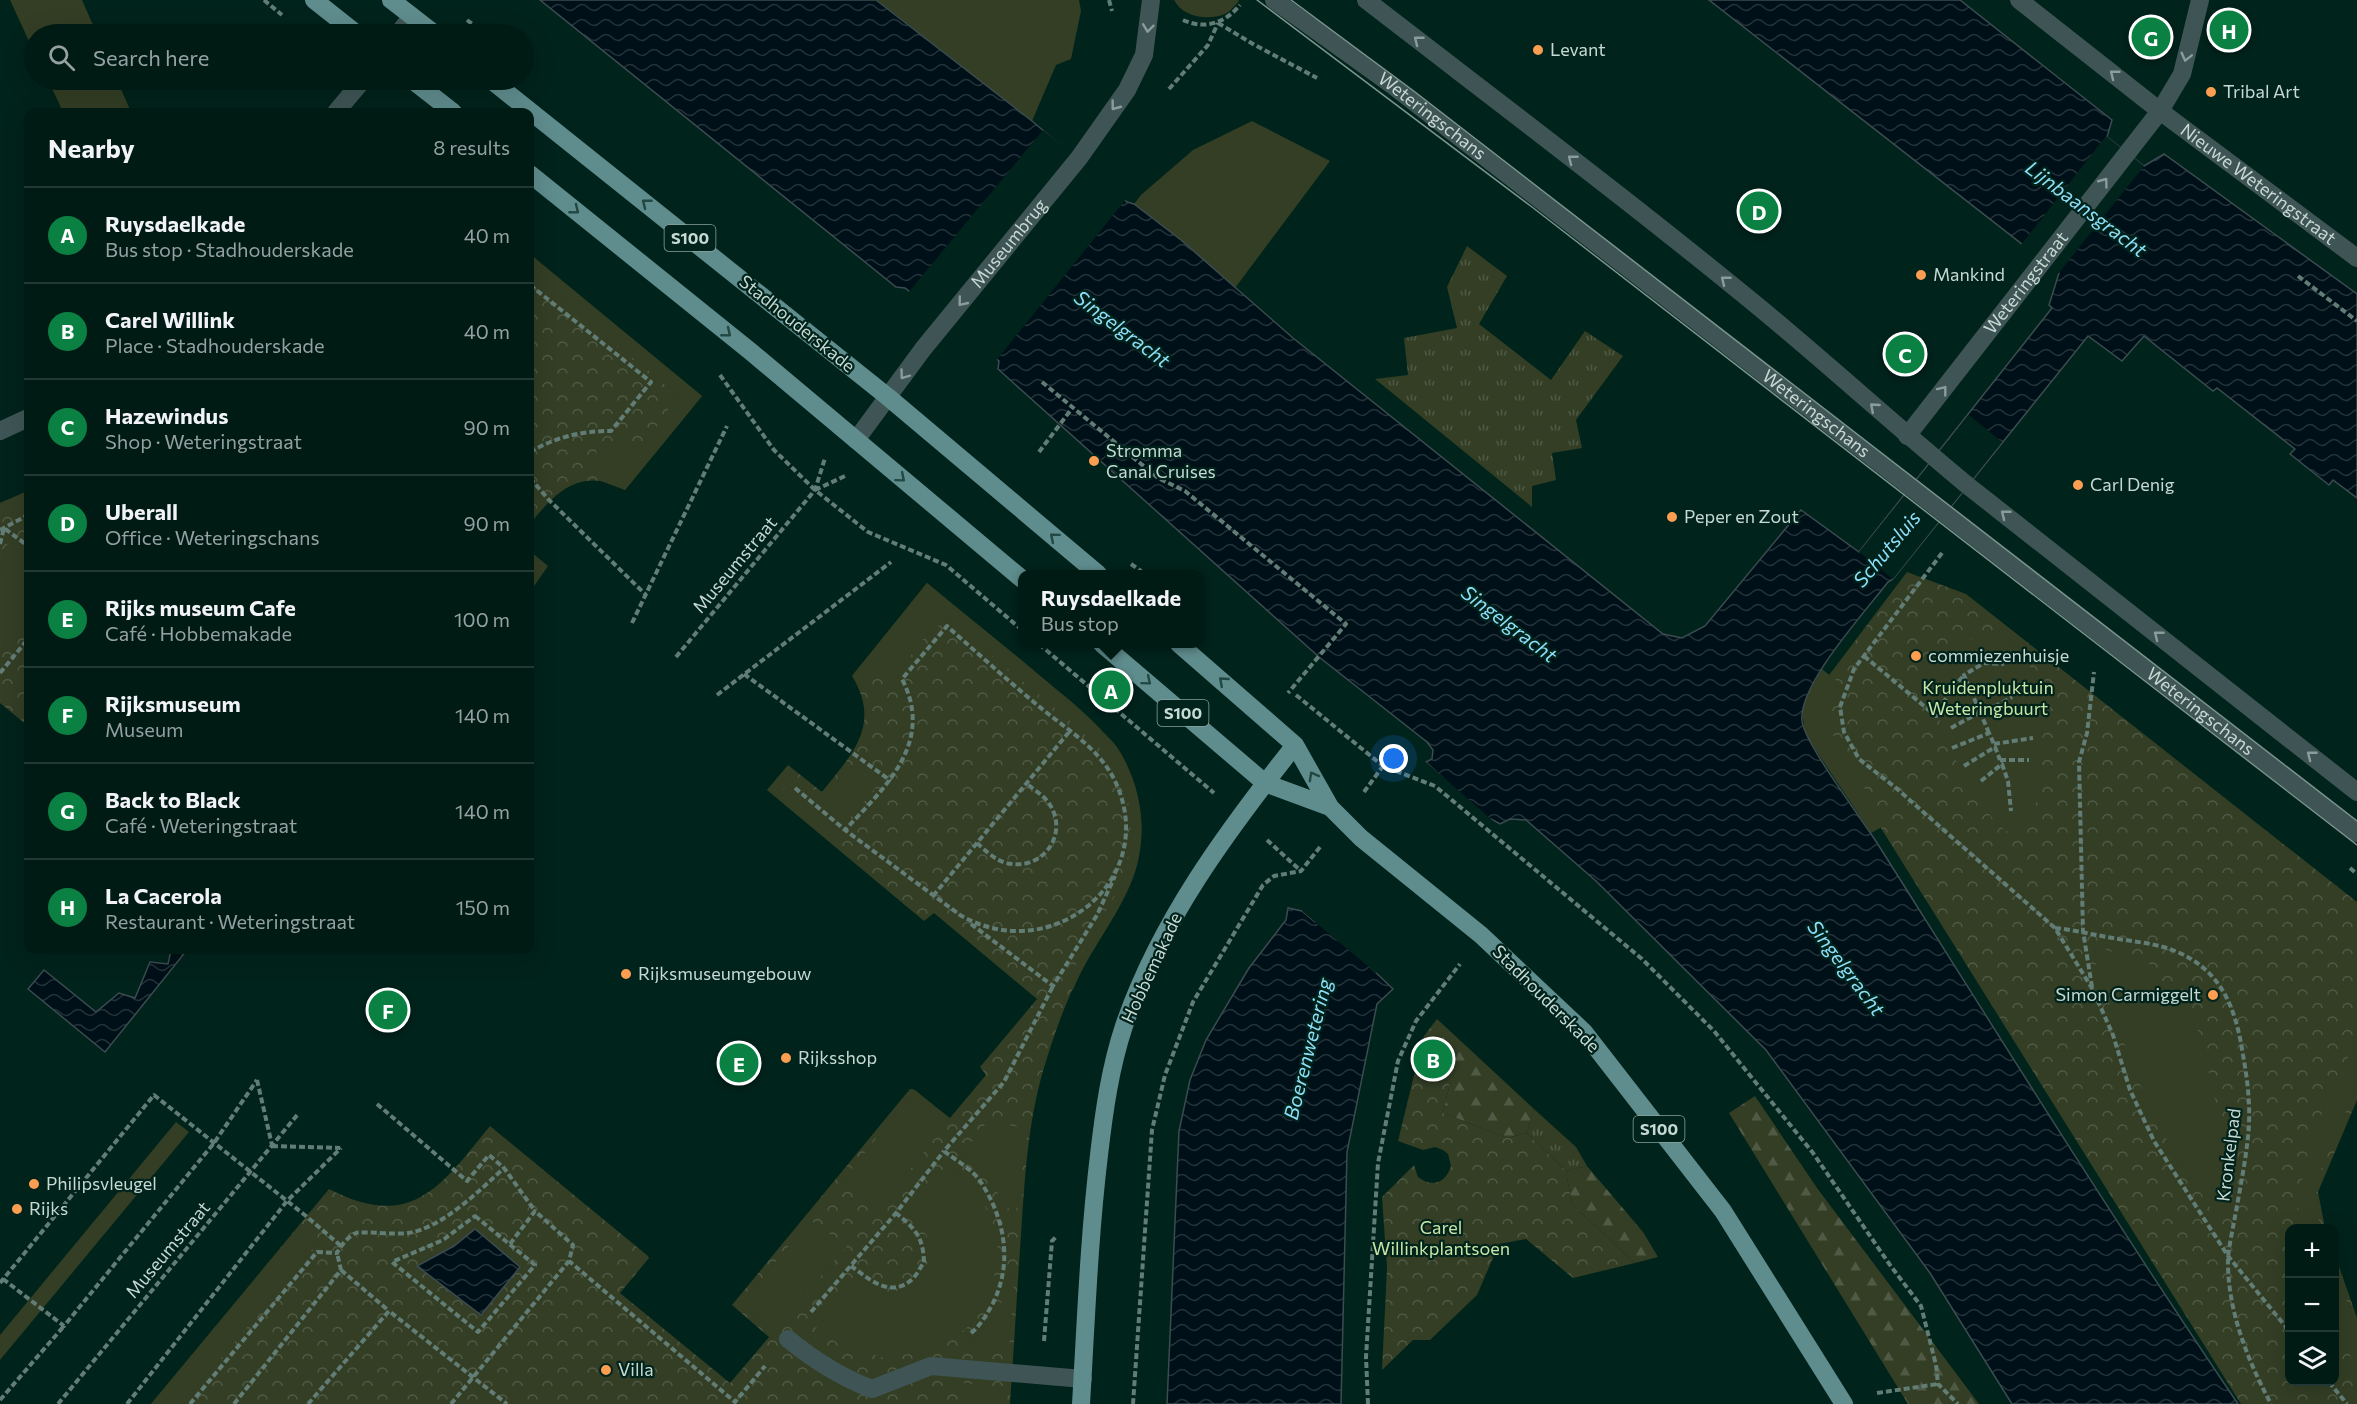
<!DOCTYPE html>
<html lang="en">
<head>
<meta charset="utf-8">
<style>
	:root { --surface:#001a14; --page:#0e2722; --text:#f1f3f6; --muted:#95a1a0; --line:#223834; --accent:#0b8043 }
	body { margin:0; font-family:Commissioner,sans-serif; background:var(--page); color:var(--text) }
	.controls { position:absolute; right:18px; bottom:18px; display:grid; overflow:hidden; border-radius:12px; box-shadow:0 6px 24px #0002 }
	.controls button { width:54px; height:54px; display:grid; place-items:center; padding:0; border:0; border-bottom:2px solid var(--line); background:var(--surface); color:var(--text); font:30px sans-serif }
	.you { position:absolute; left:1394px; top:759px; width:21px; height:21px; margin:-15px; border:4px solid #fff; border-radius:50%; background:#1a73e8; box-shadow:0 0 0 9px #1a73e833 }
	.badge { display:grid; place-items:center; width:39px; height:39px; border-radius:50%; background:var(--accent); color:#fff; font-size:20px; font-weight:700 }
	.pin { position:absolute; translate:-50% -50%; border:3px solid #fff; box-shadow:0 2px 6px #0006 }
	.popup { position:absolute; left:1018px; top:570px; width:186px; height:78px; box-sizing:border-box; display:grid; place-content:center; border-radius:12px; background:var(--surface); filter:drop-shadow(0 2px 4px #0005); font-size:20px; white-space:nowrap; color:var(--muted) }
	.popup b { font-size:22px; color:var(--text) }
	.popup::after { content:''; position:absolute; left:50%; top:100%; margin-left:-12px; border:12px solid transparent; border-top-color:var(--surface) }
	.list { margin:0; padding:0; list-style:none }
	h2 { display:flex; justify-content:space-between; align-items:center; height:78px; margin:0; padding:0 24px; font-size:26px }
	h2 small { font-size:20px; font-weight:400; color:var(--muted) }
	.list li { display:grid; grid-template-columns:39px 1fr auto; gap:18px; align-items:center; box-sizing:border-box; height:96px; padding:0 24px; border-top:2px solid var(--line) }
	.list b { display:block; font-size:22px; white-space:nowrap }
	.list p { margin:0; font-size:20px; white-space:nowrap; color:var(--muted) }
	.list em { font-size:20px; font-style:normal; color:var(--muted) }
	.icon { flex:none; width:33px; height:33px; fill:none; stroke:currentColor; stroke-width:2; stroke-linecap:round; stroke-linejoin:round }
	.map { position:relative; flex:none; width:2357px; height:1404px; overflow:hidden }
	.search { position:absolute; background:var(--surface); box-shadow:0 6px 24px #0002; left:24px; top:24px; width:510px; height:66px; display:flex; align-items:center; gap:15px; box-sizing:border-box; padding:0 21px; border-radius:33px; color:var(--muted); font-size:22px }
	.panel { position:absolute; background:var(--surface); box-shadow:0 6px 24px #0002; left:24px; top:108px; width:510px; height:846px; border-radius:12px }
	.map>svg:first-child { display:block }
	.grass { fill:url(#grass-tufts) }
	.forest { fill:url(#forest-firs) }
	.park { fill:url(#park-crowns) }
	.garden { fill:#333e25 }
	.water { fill:url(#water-waves); stroke:#3b4c50; stroke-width:1.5 }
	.pier { fill:#00231b }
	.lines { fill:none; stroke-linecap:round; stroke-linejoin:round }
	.path { stroke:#627d76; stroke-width:4; stroke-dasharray:6 3; stroke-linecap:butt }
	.minor { stroke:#3f5555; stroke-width:18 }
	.major { stroke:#5f8c8d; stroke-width:18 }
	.tram { stroke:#7a938d; stroke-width:1.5 }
	.oneway { stroke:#899e9a }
	.oneway2 { stroke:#214843 }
	.poi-dot { fill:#fb9e52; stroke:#00231b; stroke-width:2 }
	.labels { text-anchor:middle; stroke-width:4.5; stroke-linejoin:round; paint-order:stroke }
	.shield { fill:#00231b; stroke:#8ba29c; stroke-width:1.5 }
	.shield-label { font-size:16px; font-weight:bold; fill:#c6d9d3 }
	.poi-label { font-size:18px; fill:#c6d9d3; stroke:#00231b; text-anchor:start }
	.street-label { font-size:18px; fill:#c6d9d3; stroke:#00231b }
	.park-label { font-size:18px; fill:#cae6a7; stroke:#00231b }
	.water-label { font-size:20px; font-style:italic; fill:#8cdef9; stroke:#00231b }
</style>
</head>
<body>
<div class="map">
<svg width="2357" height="1404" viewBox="0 0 2357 1404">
	<defs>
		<pattern id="grass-tufts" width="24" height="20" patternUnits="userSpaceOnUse" patternTransform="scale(1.5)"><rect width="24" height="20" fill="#333e25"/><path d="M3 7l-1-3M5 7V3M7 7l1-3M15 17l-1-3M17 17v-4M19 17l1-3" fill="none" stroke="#4f5944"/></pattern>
		<pattern id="forest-firs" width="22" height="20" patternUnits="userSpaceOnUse" patternTransform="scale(1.5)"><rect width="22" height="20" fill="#333e25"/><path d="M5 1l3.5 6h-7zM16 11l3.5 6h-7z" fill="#4f5944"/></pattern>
		<pattern id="park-crowns" width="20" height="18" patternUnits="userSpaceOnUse" patternTransform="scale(1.5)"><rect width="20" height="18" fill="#333e25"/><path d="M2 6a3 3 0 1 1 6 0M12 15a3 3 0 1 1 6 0" fill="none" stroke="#4f5944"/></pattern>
		<pattern id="water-waves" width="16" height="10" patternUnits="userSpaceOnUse" patternTransform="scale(1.5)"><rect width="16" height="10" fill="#001018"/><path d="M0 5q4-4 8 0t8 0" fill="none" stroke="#243239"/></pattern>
	</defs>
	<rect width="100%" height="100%" fill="#00231b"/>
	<path class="grass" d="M1467 246 1507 276 1479 324 1551 380 1585 331 1623 356 1576 420 1582 448 1552 453 1556 480 1532 486V507L1375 379 1408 375 1404 338 1457 328 1447 287Z
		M1534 1109 1576 1147 1587 1166 1566 1171 1527 1133Z"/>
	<path class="forest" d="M1437 1019 1534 1109 1527 1133 1507 1138 1443 1113 1450 1083 1418 1059 1424 1036Z
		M1755 1096 1817 1188 1979 1404H1908L1729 1113Z
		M1587 1166 1643 1232 1658 1257 1635 1263 1572 1204 1566 1171Z"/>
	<path class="park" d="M530 254 702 396 625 490C582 466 556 491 530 524Z
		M28 491V726L0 703V503Z
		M1907 572 1966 594 2357 902V1100L2318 1192 2325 1228H2290V1382H2334L2335 1255 2357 1318V1404H2241L1824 737 1811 699Z
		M927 583C961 611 995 639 1029 667 1060 693 1111 729 1127 767 1167 859 1115 901 1077 979 1065 1005 1055 1032 1047 1058 1028 1116 1025 1175 1021 1235 1017 1291 1014 1348 1010 1404H151L329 1189C412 1232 441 1186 490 1126L648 1256 649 1258 620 1293 730 1383 769 1337 732 1305 910 1089H913L950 1118 986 1075 980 1067 1037 999 934 913 924 921 767 790 788 765 822 792C852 754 882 725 852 676Z
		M1418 1059 1450 1083 1443 1113 1507 1138 1527 1133 1566 1171 1572 1204 1635 1263 1573 1278 1526 1239 1499 1244 1477 1295 1430 1340H1413L1382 1370 1387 1268 1382 1197 1414 1165 1418 1177C1432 1188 1446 1183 1451 1166L1448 1154 1443 1150 1435 1147 1423 1150 1398 1141Z"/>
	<path class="garden" d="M10 0H82L97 34H34V52Z
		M877 0H1079L1081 11 1071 59 1056 65 1032 121Z
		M1174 0H1238L1239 1C1235 5 1230 12 1225 14 1207 21 1183 17 1174 0Z
		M48 80H117L131 112H63Z
		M1252 121 1330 161 1235 288 1134 204 1141 195 1193 150Z
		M530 255 702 396 625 490 598 480 596 444 644 445 678 395 530 273Z
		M28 491V506L0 518V503Z
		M10 535 28 550V614L0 650V570Z
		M530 551 548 566 532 589 530 586Z
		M927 583C981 628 1037 670 1087 718 1097 728 1109 736 1117 747 1142 785 1149 835 1133 878 1118 917 1089 951 1073 990L1064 986 1121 885 1130 851 1131 813 1122 782 1105 753 1068 719 947 618 919 643 895 680 852 676Z
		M1988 634 2006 639 2021 651 2037 680 2040 692 2043 755 2039 796 2023 828 2010 833C1985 819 1959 768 1947 741 1938 720 1939 705 1918 690L1955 643 1961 646 1964 641Z
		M1822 669 1838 682C1828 698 1826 711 1830 730L1886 825 1871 833 1805 734 1802 710 1805 699Z
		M852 765 879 784 833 837 780 793 796 776 824 798Z
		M2095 946 2154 966 2170 999 2200 1033 2218 1113 2221 1223 2174 1154 2145 1097 2096 969Z
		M2357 1042C2357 1056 2357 1075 2356 1088 2340 1134 2303 1178 2321 1228H2303L2297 1204 2309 1147 2338 1074Z
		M915 1090 950 1119 878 1210 842 1181Z
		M988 1121 1028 1129 1015 1218 984 1173 961 1155Z
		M176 1122 189 1132 0 1360V1335Z
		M950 1167 974 1186 992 1219 998 1249 993 1282 971 1324 952 1340 918 1353 881 1357 839 1344 816 1328 860 1279C864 1283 870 1288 875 1290 912 1303 947 1258 921 1227 919 1224 913 1221 910 1218Z
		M810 1220 847 1246 772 1331 741 1304Z
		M301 1224 320 1240 183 1404H151Z
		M2335 1267 2357 1331V1372L2335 1317Z
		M1015 1270 1009 1348 968 1346 998 1311Z
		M936 1380 999 1387V1404H971L960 1387Z"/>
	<path class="water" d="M540 0H876L1032 121 1127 202 1134 204 1181 240 1293 338 1663 634 1682 638 1705 626 1801 510 1859 552 2052 308 2049 305 2059 273 1709 0H1960L2112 120 2107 137 2144 166 2164 154 2357 294V498L2333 480 2329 485 2290 454 2295 449 2217 388 2213 391 2144 336 2122 361 2088 336 1893 579 1888 582C1865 612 1798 685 1802 721 1804 743 1864 822 1879 846 1997 1033 2114 1221 2238 1404H2012L1930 1273 1766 1050 1596 881 1526 820 1510 819 1500 824 1491 819 1369 966 1393 989 1377 1004 1347 1152 1341 1404H1167L1179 1131 1190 1080 1206 1040 1249 968 1286 920 1288 908 1302 911 1315 922 1442 777 1426 762 1432 759 1433 750 1427 742 1319 657 998 369 999 361 905 288 896 287Z
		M171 950H187L105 1052 28 989 44 970 96 1012 119 993 135 998 150 962 168 964Z
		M475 1229 520 1267 481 1315 417 1266 454 1246Z"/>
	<path class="pier" d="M1043 130 1127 198 995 362 907 294Z
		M2106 136 2144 166 2058 274 2021 245Z
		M1969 415 2002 442 1893 579 1859 552Z
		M1426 762 1499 826 1491 823 1430 894 1373 966 1378 971 1376 973 1302 911 1304 908 1315 918 1432 784 1438 777 1424 764Z"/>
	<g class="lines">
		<path class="path" d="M264 0 282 15
			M1109 0 1112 11
			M467 20 485 34
			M1183 20C1205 30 1225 23 1240 5
			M1218 23 1253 44 1317 78
			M1169 89 1208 45 1218 23
			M2298 276 2357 321
			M530 285 651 382 611 431C581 431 556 437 530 452
			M720 375 774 450 815 490 868 532 946 565 1022 630
			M1042 382 1158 478 1185 491 1346 624 1288 693
			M1039 452 1073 407
			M530 478 549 500 646 595
			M815 490 845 476
			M0 530 28 515
			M0 544 4 528 28 546
			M1942 553 1854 669 1840 707 1844 732 1859 759 1896 788 2055 928 2093 990 2113 1035 2130 1090 2154 1141 2228 1256 2290 1332
			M1131 564 1145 574
			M530 565 532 567
			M632 623 727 426
			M1039 644 1214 793
			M1864 656 1936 716 1949 693 1964 675
			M676 657 815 490 825 458
			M0 673 28 639
			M744 674 891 781
			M717 695 891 562
			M1296 695 1383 766 1435 786 1642 959 1714 1031 1813 1153 1890 1265 1921 1306 1936 1365 1938 1384 1958 1404
			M1980 712 1964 675 1984 663 2004 664
			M1951 728 1980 712V713
			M1989 733 1981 714 2012 697
			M1994 744 2033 738
			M1952 748 1989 733 1994 744
			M2000 760H2029
			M1964 766 1995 747 2000 760
			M1981 781 2002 764 2008 781 2011 811
			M795 788 845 830 960 915C1053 969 1163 877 1114 779 1097 746 1063 727 1036 704 1005 678 976 652 947 626L902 679C935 743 885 787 845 830
			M1364 792 1383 766
			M1267 840 1301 871
			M977 843C987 852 998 863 1012 864 1045 868 1068 833 1050 805 1045 796 1034 790 1026 783
			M2350 868 2357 874
			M933 896 1069 732
			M971 924 1053 986 1097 915 1115 876
			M2055 928C2075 930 2094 935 2113 938 2134 942 2156 943 2175 951 2222 970 2236 1009 2243 1055 2248 1082 2251 1110 2248 1137 2245 1165 2239 1194 2234 1222 2232 1233 2229 1246 2228 1258 2227 1309 2247 1359 2271 1404
			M2092 987 2083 931 2079 762 2087 733 2094 672
			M257 1080 272 1145
			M377 1104 467 1181 489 1155 504 1168 535 1211
			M272 1146 340 1148
			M475 1216 535 1265 478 1332 392 1262 443 1240Z
			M510 1244 535 1211 573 1245 569 1261 735 1402 765 1366
			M851 1266C868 1278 889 1298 910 1281 916 1277 920 1268 924 1262 923 1236 915 1229 896 1213
			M341 1270 389 1311
			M3 1279 64 1326 214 1143 257 1080
			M0 1283 154 1095 306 1216 341 1246
			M811 1312 896 1213 944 1151
			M971 1333C981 1325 987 1314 993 1303 1013 1263 1005 1218 980 1181 972 1169 955 1160 944 1151L1004 1082 1053 986
			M1044 1341 1052 1241 1056 1237
			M2329 1382 2347 1404
			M1877 1393 1938 1384
			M0 1400 64 1326
			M58 1404 298 1114
			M127 1404 287 1201 341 1148
			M190 1404 317 1252 337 1253C340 1247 348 1236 356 1233 362 1231 396 1235 408 1233 442 1228 479 1191 504 1168
			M234 1404 341 1270 337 1253
			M308 1404 389 1311 507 1404
			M451 1404 569 1261
			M1133 1404 1152 1130 1165 1075 1193 1002 1263 885 1274 876 1301 871 1320 847
			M1368 1404 1366 1357 1378 1163 1398 1061 1416 1021 1460 964"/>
		<g class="minor">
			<path id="s1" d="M1274 0 1392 85 2357 833"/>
			<path d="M1366 0C1498 102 1631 202 1760 308 1830 366 1897 427 1967 485L2357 792"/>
			<path id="s2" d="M2019 0 2160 111 2357 258"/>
			<path d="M398 34 412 16"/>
			<path d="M336 112 363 80"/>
			<path d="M0 431 28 418"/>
			<path id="s3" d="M1907 436 2160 111 2182 74 2200 0"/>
			<path id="s4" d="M856 440 923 349 1079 158 1127 90 1144 55 1151 0"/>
			<path d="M788 1339C815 1361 840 1377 872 1389L931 1366 1083 1379"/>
		</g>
		<path class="major" d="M314 0 357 34
			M391 0 435 34
			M412 80 453 112
			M491 80 888 397 1098 574
			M530 174 750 351 1022 579
			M1102 644 1265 783 1330 807
			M1179 644 1295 745 1330 807 1361 838 1481 935 1584 1032 1723 1211 1844 1404
			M1081 1404C1086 1321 1089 1238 1099 1155 1104 1112 1110 1068 1124 1026 1160 921 1227 831 1295 745"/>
		<path class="tram" d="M1257 0 1532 207 2357 845
			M1291 0 1415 92 2357 821"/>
	</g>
	<defs><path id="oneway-chevron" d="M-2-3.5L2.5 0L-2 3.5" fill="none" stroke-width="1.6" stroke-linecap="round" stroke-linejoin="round" transform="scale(1.5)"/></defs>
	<g class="oneway">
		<use href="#oneway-chevron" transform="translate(1148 28) rotate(97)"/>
		<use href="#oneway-chevron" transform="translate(1418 40) rotate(-142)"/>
		<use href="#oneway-chevron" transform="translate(2186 57) rotate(104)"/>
		<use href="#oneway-chevron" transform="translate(2114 74) rotate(-142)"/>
		<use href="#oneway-chevron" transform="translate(1115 106) rotate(127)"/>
		<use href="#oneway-chevron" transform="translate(1572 159) rotate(-142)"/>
		<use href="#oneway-chevron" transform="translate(2104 182) rotate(-53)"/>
		<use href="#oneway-chevron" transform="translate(1725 280) rotate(-141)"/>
		<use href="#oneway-chevron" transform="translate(962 302) rotate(129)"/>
		<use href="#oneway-chevron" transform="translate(904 375) rotate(126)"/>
		<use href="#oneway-chevron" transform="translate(1943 390) rotate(-52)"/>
		<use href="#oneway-chevron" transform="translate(1874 407) rotate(-139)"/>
		<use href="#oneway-chevron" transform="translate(2005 514) rotate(-142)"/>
		<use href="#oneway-chevron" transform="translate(2158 635) rotate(-142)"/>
		<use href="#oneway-chevron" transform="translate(2311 755) rotate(-142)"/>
	</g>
	<g class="oneway2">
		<use href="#oneway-chevron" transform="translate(646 203) rotate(-141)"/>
		<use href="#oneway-chevron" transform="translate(575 210) rotate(39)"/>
		<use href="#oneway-chevron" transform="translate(727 333) rotate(39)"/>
		<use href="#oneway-chevron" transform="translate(901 478) rotate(40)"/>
		<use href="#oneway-chevron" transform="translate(1054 537) rotate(-140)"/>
		<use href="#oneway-chevron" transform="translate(1147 681) rotate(40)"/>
		<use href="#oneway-chevron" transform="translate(1223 681) rotate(-139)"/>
		<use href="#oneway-chevron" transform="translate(1313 776) rotate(-119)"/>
	</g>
	<g class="poi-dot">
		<circle cx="1538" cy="50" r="6"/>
		<circle cx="2211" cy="92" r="6"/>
		<circle cx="1921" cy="275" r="6"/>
		<circle cx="1094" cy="461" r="6"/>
		<circle cx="2078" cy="485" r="6"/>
		<circle cx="1672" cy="517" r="6"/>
		<circle cx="1916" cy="656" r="6"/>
		<circle cx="626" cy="974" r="6"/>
		<circle cx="2213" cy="995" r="6"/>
		<circle cx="786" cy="1058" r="6"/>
		<circle cx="34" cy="1184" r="6"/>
		<circle cx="17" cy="1209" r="6"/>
		<circle cx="606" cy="1370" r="6"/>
	</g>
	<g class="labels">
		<g class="shield">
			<rect x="664.5" y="225" width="51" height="26" rx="4.5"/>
			<rect x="1157.5" y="700" width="51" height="26" rx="4.5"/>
			<rect x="1633.5" y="1116" width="51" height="26" rx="4.5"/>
		</g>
		<g class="shield-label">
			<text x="690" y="244">S100</text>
			<text x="1183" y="719">S100</text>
			<text x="1659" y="1135">S100</text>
		</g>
		<g class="poi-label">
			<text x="1550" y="56">Levant</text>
			<text x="2223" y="98">Tribal Art</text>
			<text x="1933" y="281">Mankind</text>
			<text x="1106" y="457">Stromma<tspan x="1106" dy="21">Canal Cruises</tspan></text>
			<text x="2090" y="491">Carl Denig</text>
			<text x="1684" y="523">Peper en Zout</text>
			<text x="1928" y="662">commiezenhuisje</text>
			<text x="638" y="980">Rijksmuseumgebouw</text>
			<text x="2201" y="1001" text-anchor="end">Simon Carmiggelt</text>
			<text x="798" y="1064">Rijksshop</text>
			<text x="46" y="1190">Philipsvleugel</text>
			<text x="29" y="1215">Rijks</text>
			<text x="618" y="1376">Villa</text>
		</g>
		<g class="street-label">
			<text dy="6" stroke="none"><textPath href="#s1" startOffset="196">Weteringschans</textPath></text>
			<text dy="6" stroke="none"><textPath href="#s2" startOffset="302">Nieuwe Weteringstraat</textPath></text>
			<text dy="6" stroke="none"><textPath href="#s4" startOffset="249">Museumbrug</textPath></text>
			<text dy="6" stroke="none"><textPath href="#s3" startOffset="194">Weteringstraat</textPath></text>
			<text transform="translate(797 324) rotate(39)" y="6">Stadhouderskade</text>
			<text dy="6" stroke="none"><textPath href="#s1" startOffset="682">Weteringschans</textPath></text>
			<text transform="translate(735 565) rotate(-50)" y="6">Museumstraat</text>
			<text dy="6" stroke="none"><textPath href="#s1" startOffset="1168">Weteringschans</textPath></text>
			<text transform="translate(1152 968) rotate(-65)" y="6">Hobbemakade</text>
			<text transform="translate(1546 999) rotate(45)" y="6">Stadhouderskade</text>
			<text transform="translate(2229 1155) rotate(-83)" y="6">Kronkelpad</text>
			<text transform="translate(168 1250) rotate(-50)" y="6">Museumstraat</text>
		</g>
		<g class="park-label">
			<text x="1988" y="694">Kruidenpluktuin<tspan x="1988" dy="21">Weteringbuurt</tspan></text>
			<text x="1441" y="1234">Carel<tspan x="1441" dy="21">Willinkplantsoen</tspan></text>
		</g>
		<g class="water-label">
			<text transform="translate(2086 209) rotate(37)" y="7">Lijnbaansgracht</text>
			<text transform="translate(1122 329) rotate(37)" y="7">Singelgracht</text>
			<text transform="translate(1887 549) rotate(-50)" y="7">Schutsluis</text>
			<text transform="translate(1509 624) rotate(37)" y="7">Singelgracht</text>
			<text transform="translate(1846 968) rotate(53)" y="7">Singelgracht</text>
			<text transform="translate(1308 1049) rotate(-76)" y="7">Boerenwetering</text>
		</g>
	</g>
</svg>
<div class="controls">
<button>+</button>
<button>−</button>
<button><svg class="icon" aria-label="layers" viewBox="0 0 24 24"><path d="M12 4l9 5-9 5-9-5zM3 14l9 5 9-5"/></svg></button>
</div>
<div class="you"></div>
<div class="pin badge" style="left:1111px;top:690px">A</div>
<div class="popup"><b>Ruysdaelkade</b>Bus stop</div>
<div class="pin badge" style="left:1433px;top:1059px">B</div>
<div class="pin badge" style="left:1905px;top:354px">C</div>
<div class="pin badge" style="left:1759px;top:211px">D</div>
<div class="pin badge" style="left:739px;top:1063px">E</div>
<div class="pin badge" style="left:388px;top:1010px">F</div>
<div class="pin badge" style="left:2151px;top:37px">G</div>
<div class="pin badge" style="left:2229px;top:30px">H</div>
<div class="search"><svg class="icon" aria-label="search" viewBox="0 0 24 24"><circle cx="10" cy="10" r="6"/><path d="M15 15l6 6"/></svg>Search here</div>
<section class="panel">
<h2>Nearby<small>8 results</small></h2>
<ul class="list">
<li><span class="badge">A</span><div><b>Ruysdaelkade</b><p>Bus stop · Stadhouderskade</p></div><em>40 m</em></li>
<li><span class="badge">B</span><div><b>Carel Willink</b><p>Place · Stadhouderskade</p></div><em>40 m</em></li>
<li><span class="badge">C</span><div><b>Hazewindus</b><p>Shop · Weteringstraat</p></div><em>90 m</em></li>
<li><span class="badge">D</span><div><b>Uberall</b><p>Office · Weteringschans</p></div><em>90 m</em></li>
<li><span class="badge">E</span><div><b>Rijks museum Cafe</b><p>Café · Hobbemakade</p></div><em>100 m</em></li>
<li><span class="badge">F</span><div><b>Rijksmuseum</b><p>Museum</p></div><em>140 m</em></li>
<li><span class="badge">G</span><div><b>Back to Black</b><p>Café · Weteringstraat</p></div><em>140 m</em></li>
<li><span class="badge">H</span><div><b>La Cacerola</b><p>Restaurant · Weteringstraat</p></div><em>150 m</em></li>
</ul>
</section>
</div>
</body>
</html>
